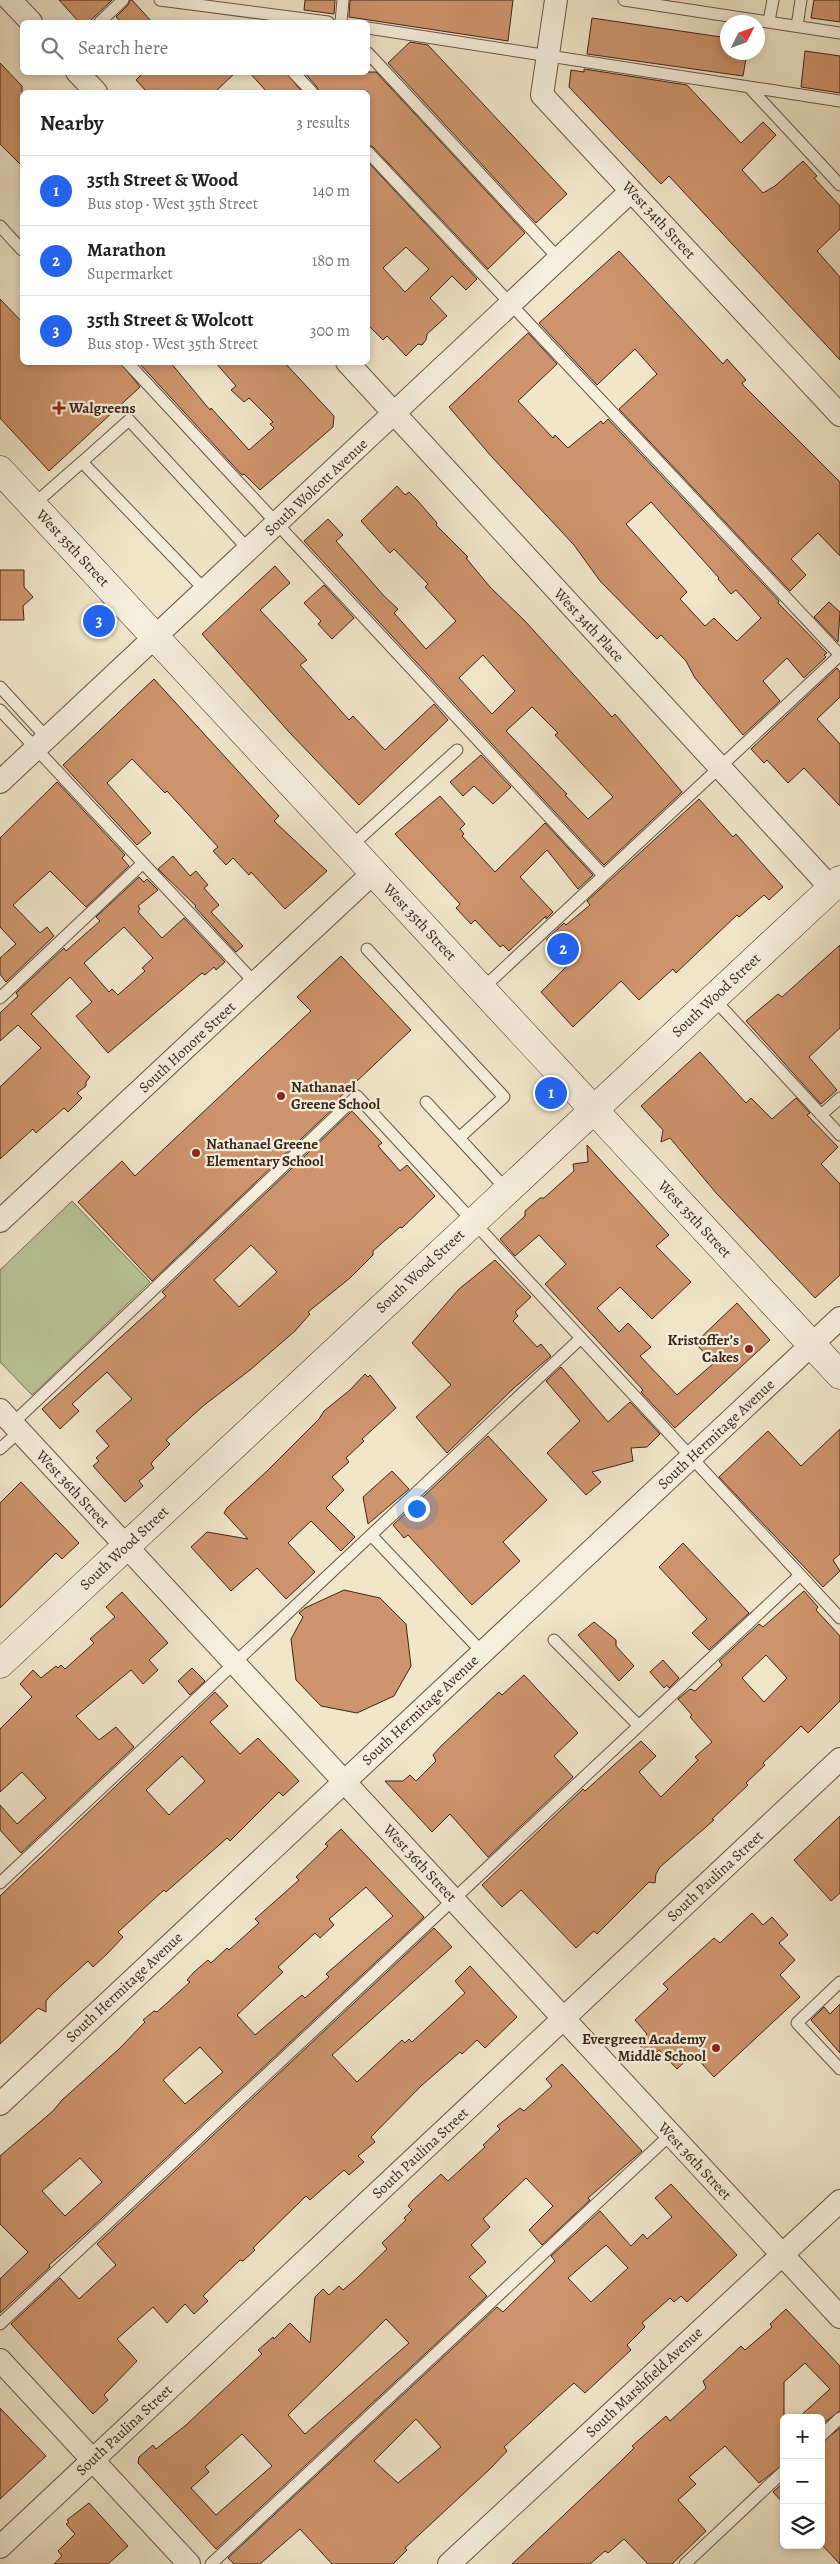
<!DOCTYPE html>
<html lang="en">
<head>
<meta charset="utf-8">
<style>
	:root { --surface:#fff; --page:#f6f6f6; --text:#222; --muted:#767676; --line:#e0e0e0; --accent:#2563eb }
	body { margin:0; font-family:Alegreya,serif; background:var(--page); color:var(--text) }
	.controls { position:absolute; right:15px; bottom:15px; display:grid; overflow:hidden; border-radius:8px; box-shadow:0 2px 8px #0003 }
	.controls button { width:45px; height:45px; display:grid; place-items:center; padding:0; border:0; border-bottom:1px solid var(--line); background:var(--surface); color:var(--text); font:25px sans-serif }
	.compass { position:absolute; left:720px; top:15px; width:45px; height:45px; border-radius:50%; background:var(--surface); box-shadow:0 2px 8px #0003; rotate:48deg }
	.you { position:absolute; left:416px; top:1508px; width:18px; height:18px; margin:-12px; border:4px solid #fff; border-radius:50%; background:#1a73e8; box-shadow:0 0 0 8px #1a73e833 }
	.badge { display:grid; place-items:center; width:32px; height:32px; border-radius:50%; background:var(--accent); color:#fff; font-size:16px; font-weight:700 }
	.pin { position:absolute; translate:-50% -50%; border:2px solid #fff; box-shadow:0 1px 5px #0006 }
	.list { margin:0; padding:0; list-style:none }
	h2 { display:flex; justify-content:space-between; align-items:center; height:65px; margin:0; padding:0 20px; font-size:21px }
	h2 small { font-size:16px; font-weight:400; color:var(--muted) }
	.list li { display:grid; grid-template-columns:32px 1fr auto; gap:15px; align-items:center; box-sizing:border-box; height:70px; padding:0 20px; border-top:1px solid var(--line) }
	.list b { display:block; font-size:19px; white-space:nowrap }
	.list p { margin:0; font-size:16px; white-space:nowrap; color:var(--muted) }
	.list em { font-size:16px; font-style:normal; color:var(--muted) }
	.icon { flex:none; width:28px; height:28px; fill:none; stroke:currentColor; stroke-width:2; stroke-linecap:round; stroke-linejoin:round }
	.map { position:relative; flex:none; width:840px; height:2564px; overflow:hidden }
	.search { position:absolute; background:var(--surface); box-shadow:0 2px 8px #0003; left:20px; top:20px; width:350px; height:55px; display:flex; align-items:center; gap:12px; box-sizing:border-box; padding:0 18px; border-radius:8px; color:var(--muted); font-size:19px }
	.panel { position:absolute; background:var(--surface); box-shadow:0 2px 8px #0003; left:20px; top:90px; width:350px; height:275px; border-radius:8px }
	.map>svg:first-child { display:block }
	.green { fill:#b9c597; stroke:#7b7558 }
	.building { fill:#ce946d; stroke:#3d2519; fill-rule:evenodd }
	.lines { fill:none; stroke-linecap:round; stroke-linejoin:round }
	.lane-casing { stroke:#6a5545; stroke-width:13 }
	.street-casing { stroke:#6a5545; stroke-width:24 }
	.secondary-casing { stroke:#3d2519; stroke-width:29 }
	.lane { stroke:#f6efdd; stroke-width:11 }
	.street { stroke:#f6efdd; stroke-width:22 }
	.secondary { stroke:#f6efdd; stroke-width:28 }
	.poi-dot { fill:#8f2418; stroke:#f6efdd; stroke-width:2 }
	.labels { text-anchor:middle; stroke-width:4.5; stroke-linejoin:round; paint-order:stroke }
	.street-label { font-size:15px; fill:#3d2519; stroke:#f6efdd }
	.poi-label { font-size:15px; font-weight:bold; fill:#3d2519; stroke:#f6efdd; text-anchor:start }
</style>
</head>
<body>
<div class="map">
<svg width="840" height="2564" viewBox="0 0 840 2564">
	<rect width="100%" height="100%" fill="#f1e6ca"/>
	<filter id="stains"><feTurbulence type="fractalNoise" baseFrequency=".004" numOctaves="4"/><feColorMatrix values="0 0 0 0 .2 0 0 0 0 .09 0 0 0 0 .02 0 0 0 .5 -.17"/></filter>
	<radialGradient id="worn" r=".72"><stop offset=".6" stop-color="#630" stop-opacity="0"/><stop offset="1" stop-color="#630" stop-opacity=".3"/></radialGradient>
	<path class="green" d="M72 1201 150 1282 32 1395 0 1362V1270Z"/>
	<path class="building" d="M59 0H112L89 22H79Z
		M130 0H132L152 22H122L116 17 128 5Z
		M305 0H335L334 14 304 10Z
		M350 0H513L508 41 349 17Z
		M814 0H840V22L811 18Z
		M592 18 728 38V52H747L743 76 587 54Z
		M410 42 428 45 567 194 536 223 388 63Z
		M805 51 840 56V93L801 87Z
		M0 63 22 86V166L0 144Z
		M584 69 687 85 741 143 763 122 776 135 742 170 763 193 775 186 803 161 817 176 814 178 840 206V229L817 251 840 277V360L669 176 661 184 569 87 571 70 584 72Z
		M144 72H236L215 92H147L136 80Z
		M249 72H286L302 92H267Z
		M304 72H376L525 233 488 269 373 147 368 145V92H319L317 87Z
		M368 162 477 279 466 290 452 276 430 298 447 316 427 334 426 340 422 345 418 344 406 356 387 336 383 340 368 325ZM406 247 429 269 405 292 383 268Z
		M619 251 723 364 727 359 746 380 742 383 743 385 840 482V556L818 533 791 559 806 575 790 591 619 409 657 374 635 349 597 385 539 323Z
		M0 299 22 322V362H120L140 387 49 471 0 418Z
		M528 333 557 364 518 401 553 438 555 435 568 448 601 421 603 424 608 419 779 601 778 603 827 653 824 655 826 657 804 678 787 658 763 681 780 701 743 735 695 678 686 661 661 635 657 639 600 581 574 545 491 456 449 407ZM651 502 719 578 718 579 731 594 736 590 761 618 737 641 714 618 705 626 680 599 687 592 626 524Z
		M138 362H170L210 410 211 408 249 450 274 428 270 424 273 422 249 398 244 402 231 390 236 386 215 362H284L334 416 333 427 260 490 244 474 242 475Z
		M397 486 405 495 409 492 417 500 437 523 436 525 468 557 466 558 490 587 525 621 612 717 615 714 682 792 604 865 304 541 328 519 343 535 336 541 384 596 398 609 394 613 426 649 456 621 425 587 428 584 394 549 390 553 361 521ZM483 655 515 691 492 714 459 678ZM532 707 558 733 555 735 613 797 588 819 565 795 567 794 506 731Z
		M275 566 290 583 260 610 307 660 300 665 349 720 353 716 385 750 434 704 448 720 359 805 289 732 202 634Z
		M0 570H24V587L33 597 23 606 24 620H0Z
		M324 585 354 618 332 639 318 624 321 621 304 603Z
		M829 602 840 612 838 642 814 617Z
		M837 668 840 672V697L817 719 840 744V806L804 768 788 783 767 760 764 763 751 749Z
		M154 679 279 816 274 821 327 871 285 909 251 872 249 875 233 858 226 865 213 851 218 847 167 791 165 793 132 759 107 783 151 833 137 845 63 765Z
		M481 755 511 787 493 804 474 786 463 796 450 782Z
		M57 782 125 855 122 858 129 866 86 907 50 871 13 905 40 933 47 927 54 936 6 982 0 974V958L16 944 0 927V838Z
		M440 796 465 824 460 829 464 834 462 836 495 872 545 823 593 875 578 889 547 850 520 877 553 912 546 919V916L509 951 503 945 500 947 475 920 471 924 456 908 460 904 395 834Z
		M699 799 733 837 736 834 783 887 769 900 764 895 739 917 737 915 676 973 673 969 639 1000 621 981 573 1027 541 992 575 958H548L547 939 564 923 566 925 590 905 587 901Z
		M173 856 190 876 196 871 208 885 204 888 219 905 211 912 243 946 236 952 195 907 196 906 158 869Z
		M139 877 144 882 147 879 158 890 138 906 140 909 138 912 162 938 184 918 225 962 216 970 214 967 205 975 202 973 108 1053 76 1016 92 1002 70 977 31 1014 90 1077 86 1082V1086L77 1093 82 1098 68 1112 64 1108 36 1133 33 1129 0 1159V1087L41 1048 18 1025 0 1041V1013L18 996 16 993 64 948 66 951 100 921 96 917ZM124 927 153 958 142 968 145 971 118 995 112 989 109 992 84 963Z
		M840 945V1028L809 1057 837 1090 821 1104 746 1021 778 994 782 997Z
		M341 956 411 1030 340 1097 342 1100 152 1281 78 1202 122 1161 135 1176 311 1011 297 997Z
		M700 1052 746 1103 751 1098 772 1119 796 1098 810 1113 807 1115 838 1147 821 1164 840 1184V1275L815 1298 717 1194 670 1138 661 1142 663 1130 641 1106Z
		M352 1111 382 1143 378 1146 400 1171 407 1165 435 1196 402 1228 400 1227 373 1251V1255L350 1278 308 1312 310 1314 295 1331 250 1370 203 1406 166 1440 170 1444 153 1461 151 1464 154 1468 139 1481 143 1486 125 1502 93 1466 99 1461 96 1458 109 1446 96 1431 132 1399 107 1372 72 1404 79 1411 60 1429 42 1409 166 1296 162 1292ZM251 1245 277 1272 239 1307 214 1280Z
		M587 1145 669 1235 656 1246 691 1282 652 1319 620 1287 597 1308 619 1332 628 1323 651 1347 640 1356 677 1395 714 1363 695 1343 737 1303 770 1340 675 1428 641 1392 643 1390 545 1284 566 1264 539 1235 515 1256 500 1239 525 1216V1211L540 1198H544L574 1171 573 1164 588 1162Z
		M495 1260 531 1297 515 1312 518 1316 513 1321 537 1347 541 1344 551 1356 514 1388 447 1453 416 1417 451 1385 412 1343 459 1289Z
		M561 1367 608 1422 630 1402 660 1434 647 1447 631 1448 633 1461 592 1472 601 1482 586 1495 547 1453 580 1421 546 1381Z
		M365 1374 368 1377 370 1375 396 1408 362 1439 364 1441 346 1458 349 1462 332 1477 344 1490 326 1508 355 1537 341 1551 311 1521 288 1543 315 1572 286 1599 257 1568 231 1591 191 1547 207 1532 248 1539 224 1513 227 1508 266 1472 319 1419 324 1411 350 1390Z
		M840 1429V1554L833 1560 840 1571 823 1587 719 1477 768 1431 801 1466Z
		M488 1436 547 1500 503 1542 520 1561 472 1605 408 1535 404 1538 393 1525Z
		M392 1471 409 1489 368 1524 363 1497Z
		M21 1482 79 1543 62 1559 56 1553 0 1608V1503Z
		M683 1543 749 1613 709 1650 692 1633 707 1619 659 1567Z
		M344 1590 380 1598 406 1624 411 1666 394 1696 357 1713 321 1706 296 1680 291 1639 303 1617 299 1613 305 1608Z
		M804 1591 818 1607 816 1610 840 1636V1701L808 1733 801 1726 763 1763 765 1765 746 1783 748 1785 712 1819 714 1820 660 1867 656 1874 655 1883 649 1882 597 1934 594 1931 576 1948 521 1890 502 1907 482 1885 583 1789 585 1791 641 1741 656 1756 639 1772 661 1797 698 1760 695 1757 712 1742 690 1717 692 1715 678 1699 690 1689 695 1691 722 1665 719 1661 759 1624 763 1627ZM766 1655 787 1678 764 1702 742 1678Z
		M122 1592 168 1643 149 1660 158 1670 143 1684 131 1670 76 1716 99 1740 116 1727 134 1747 21 1853 0 1830V1805L17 1824 46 1798 22 1772 0 1792V1729L32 1697 20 1684 33 1670 41 1678 56 1666 58 1668 61 1665 65 1669 94 1643 90 1639 115 1617 106 1607Z
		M594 1622 616 1640V1646L634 1666 619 1681 578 1635Z
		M663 1660 679 1678 669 1688 667 1685 664 1688 650 1672Z
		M192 1668 205 1681 190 1695 178 1681Z
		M524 1675 578 1733 554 1756 573 1777 488 1857 450 1814 432 1832 385 1781H403L410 1775 416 1781 436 1761 433 1755 441 1746 499 1692 502 1695Z
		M215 1692 228 1706 210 1722 240 1754 258 1738 299 1781 283 1796 279 1792 230 1841 227 1838 166 1892 164 1890 118 1932 123 1937 108 1953 93 1967 88 1961 51 1995 46 2001V2012L38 2008 0 2044V1896ZM182 1756 205 1781 169 1815 146 1790Z
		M840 1816V1893L831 1901 794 1860Z
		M341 1829 424 1917 87 2232 49 2265 50 2267 0 2313V2279L28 2252 0 2224V2156L53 2111 62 2100 119 2049 145 2022 143 2020 154 2011 157 2012 190 1982 187 1980 194 1972 208 1960 211 1963 227 1948 229 1950 259 1923 255 1919 299 1880 296 1877 328 1846 325 1844ZM366 1887 393 1916 326 1974 329 1977 305 1998 302 1995 255 2035 237 2015 283 1972 278 1967 315 1933 320 1938 334 1925 329 1919ZM200 2047 223 2072 185 2104 163 2080ZM80 2158 102 2182 65 2216 42 2191Z
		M752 1913 763 1925 772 1917 788 1935 779 1943 795 1960 780 1975 800 1997 714 2077 693 2054 677 2069 659 2050 651 2057 638 2044 647 2034 635 2020 668 1989 663 1984 714 1938 720 1943Z
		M434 1928 452 1947 332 2055 357 2082 402 2040 405 2043 409 2039 412 2042 465 1993 455 1981 470 1966 517 2017 485 2048 477 2040 462 2054 460 2052 421 2086 371 2137 375 2142 358 2156 364 2162 349 2175 344 2170 310 2200 306 2196 253 2248 255 2250 243 2261 240 2260 203 2296 208 2301 194 2314 185 2304 167 2323 153 2307 117 2339 137 2361 104 2395 108 2400 93 2414 11 2324 60 2278 79 2299 116 2265 97 2244Z
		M840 2004V2053L811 2020 824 2007 830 2014Z
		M562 2064 642 2151 588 2198 590 2200 542 2245 529 2230 553 2206 526 2178 483 2219 490 2227 471 2245 486 2262 469 2277 487 2296 216 2549 138 2463 139 2457 153 2445 156 2449 186 2425 262 2354 258 2350 273 2337 274 2339 290 2323 310 2343 315 2297 323 2289 329 2295 339 2286 343 2290 357 2278 387 2249 382 2243 406 2220 404 2218 412 2210 408 2206 412 2201 441 2174 448 2181 485 2147 483 2145 500 2129 497 2126 520 2108 524 2111 552 2086 546 2079ZM386 2319 409 2343 305 2434 288 2415ZM242 2434 272 2466 216 2515 191 2488 209 2472 205 2467Z
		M671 2184 737 2255 687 2302 681 2296 674 2302 670 2298 642 2323 645 2327 627 2345 631 2350 585 2393 574 2383 556 2399 504 2447 507 2451 491 2468 405 2548 407 2550 393 2564H332L300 2529 260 2564H234L228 2558 497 2307 503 2312 555 2261 551 2256 600 2211 631 2246 643 2234 647 2239 672 2217 655 2198ZM606 2245 628 2268 591 2302 568 2278ZM416 2419 441 2447 398 2483 374 2461Z
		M786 2309 840 2366V2411L821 2425V2418H798L830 2389 805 2363 784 2382V2464L759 2483 725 2446 689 2477 696 2484 678 2500 706 2531 672 2564H648L624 2539 608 2553 605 2551 590 2564H512L619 2463 634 2448 632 2446 666 2416 670 2421 706 2388 703 2381 741 2346 745 2350 772 2327 770 2324Z
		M0 2408 46 2456 0 2499Z
		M840 2428V2564L821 2544V2443Z
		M784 2482V2504L773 2492Z
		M89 2503 128 2546 108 2564H54L62 2556 58 2551 75 2534 66 2524 69 2522 67 2520Z"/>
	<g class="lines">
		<defs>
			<path id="lane" d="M160 0 328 22
				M624 0 840 33
				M769 21 773 0
				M100 22 123 0
				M341 22 343 0
				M797 26 801 0
				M368 28 840 101
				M368 53 559 259
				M293 72 312 92
				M749 87 840 185
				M368 152 840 655
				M0 226 22 250
				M127 362 603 875
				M33 505 82 462
				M205 590 82 462 129 420 249 550
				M0 687 47 738
				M0 710 255 983
				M350 847 457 750
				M367 949 504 1097 459 1138
				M482 989 840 655
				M0 998 143 863
				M713 998 840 1135
				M426 1102 507 1190
				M821 1115 840 1098
				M13 1423 357 1096 840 1618
				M0 1449 20 1431
				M371 1535 482 1652
				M554 1640 639 1726
				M0 1883 581 1338
				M840 1982 797 2023 840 2069
				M0 2324 800 1575
				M821 2436 840 2418
				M211 2564 671 2134
				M685 2564 784 2471"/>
			<path id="street" d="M10 0 31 22
				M556 0 542 95 840 415
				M77 72 96 92
				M347 362 831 888
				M0 782 631 191
				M0 1221 374 872
				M0 1410 840 2317
				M0 2104 840 1318
				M0 2360 189 2564
				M0 2547 840 1759
				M449 2564 840 2201"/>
			<path id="secondary" d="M0 470 840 1375
				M0 1664 840 880"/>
		</defs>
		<use href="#lane" class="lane-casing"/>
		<use href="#street" class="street-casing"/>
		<use href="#secondary" class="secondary-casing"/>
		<use href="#lane" class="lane"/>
		<use href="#street" class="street"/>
		<use href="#secondary" class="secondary"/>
	</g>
	<g class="poi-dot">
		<path d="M56.5 400.5h5v5h5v5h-5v5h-5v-5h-5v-5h5z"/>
		<circle cx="281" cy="1096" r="5"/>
		<circle cx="196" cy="1153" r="5"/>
		<circle cx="749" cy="1349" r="5"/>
		<circle cx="716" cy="2048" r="5"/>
	</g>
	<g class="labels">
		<g class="street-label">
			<text transform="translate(659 220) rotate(47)" y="5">West 34th Street</text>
			<text transform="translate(316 487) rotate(-43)" y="5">South Wolcott Avenue</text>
			<text transform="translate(73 548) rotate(47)" y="5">West 35th Street</text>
			<text transform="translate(589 625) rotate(47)" y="5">West 34th Place</text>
			<text transform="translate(420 922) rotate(47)" y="5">West 35th Street</text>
			<text transform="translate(716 995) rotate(-43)" y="5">South Wood Street</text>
			<text transform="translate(187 1047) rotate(-43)" y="5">South Honore Street</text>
			<text transform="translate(695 1219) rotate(47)" y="5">West 35th Street</text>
			<text transform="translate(420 1271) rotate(-43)" y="5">South Wood Street</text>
			<text transform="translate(716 1434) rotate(-43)" y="5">South Hermitage Avenue</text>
			<text transform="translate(73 1489) rotate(47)" y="5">West 36th Street</text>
			<text transform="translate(124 1548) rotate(-43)" y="5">South Wood Street</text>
			<text transform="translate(420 1710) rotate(-43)" y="5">South Hermitage Avenue</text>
			<text transform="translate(420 1863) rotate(47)" y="5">West 36th Street</text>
			<text transform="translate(715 1876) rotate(-43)" y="5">South Paulina Street</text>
			<text transform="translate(124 1987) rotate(-43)" y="5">South Hermitage Avenue</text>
			<text transform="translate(420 2153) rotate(-43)" y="5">South Paulina Street</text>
			<text transform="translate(695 2161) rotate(47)" y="5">West 36th Street</text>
			<text transform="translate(644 2382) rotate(-43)" y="5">South Marshfield Avenue</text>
			<text transform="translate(124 2430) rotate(-43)" y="5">South Paulina Street</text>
		</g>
		<g class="poi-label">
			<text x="69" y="413">Walgreens</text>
			<text x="291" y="1092">Nathanael<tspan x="291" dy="17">Greene School</tspan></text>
			<text x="206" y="1149">Nathanael Greene<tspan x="206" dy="17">Elementary School</tspan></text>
			<text x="739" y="1345" text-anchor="end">Kristoffer’s<tspan x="739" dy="17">Cakes</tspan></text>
			<text x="706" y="2044" text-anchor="end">Evergreen Academy<tspan x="706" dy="17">Middle School</tspan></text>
		</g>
	</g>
	<rect width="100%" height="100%" filter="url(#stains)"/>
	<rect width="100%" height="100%" fill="url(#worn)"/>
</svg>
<div class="controls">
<button>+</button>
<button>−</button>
<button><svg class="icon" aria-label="layers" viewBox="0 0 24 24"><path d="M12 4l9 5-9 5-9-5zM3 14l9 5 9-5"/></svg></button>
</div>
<svg class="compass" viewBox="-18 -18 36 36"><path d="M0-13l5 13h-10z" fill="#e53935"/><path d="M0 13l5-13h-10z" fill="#767676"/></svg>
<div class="you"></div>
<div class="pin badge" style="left:551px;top:1093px">1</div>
<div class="pin badge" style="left:563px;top:949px">2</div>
<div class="pin badge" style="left:99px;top:621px">3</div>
<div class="search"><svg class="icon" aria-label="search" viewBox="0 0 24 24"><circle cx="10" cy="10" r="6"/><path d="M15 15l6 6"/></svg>Search here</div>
<section class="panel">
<h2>Nearby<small>3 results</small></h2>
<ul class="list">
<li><span class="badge">1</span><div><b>35th Street &amp; Wood</b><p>Bus stop · West 35th Street</p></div><em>140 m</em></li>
<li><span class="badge">2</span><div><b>Marathon</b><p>Supermarket</p></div><em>180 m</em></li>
<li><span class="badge">3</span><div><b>35th Street &amp; Wolcott</b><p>Bus stop · West 35th Street</p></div><em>300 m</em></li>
</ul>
</section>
</div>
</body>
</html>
